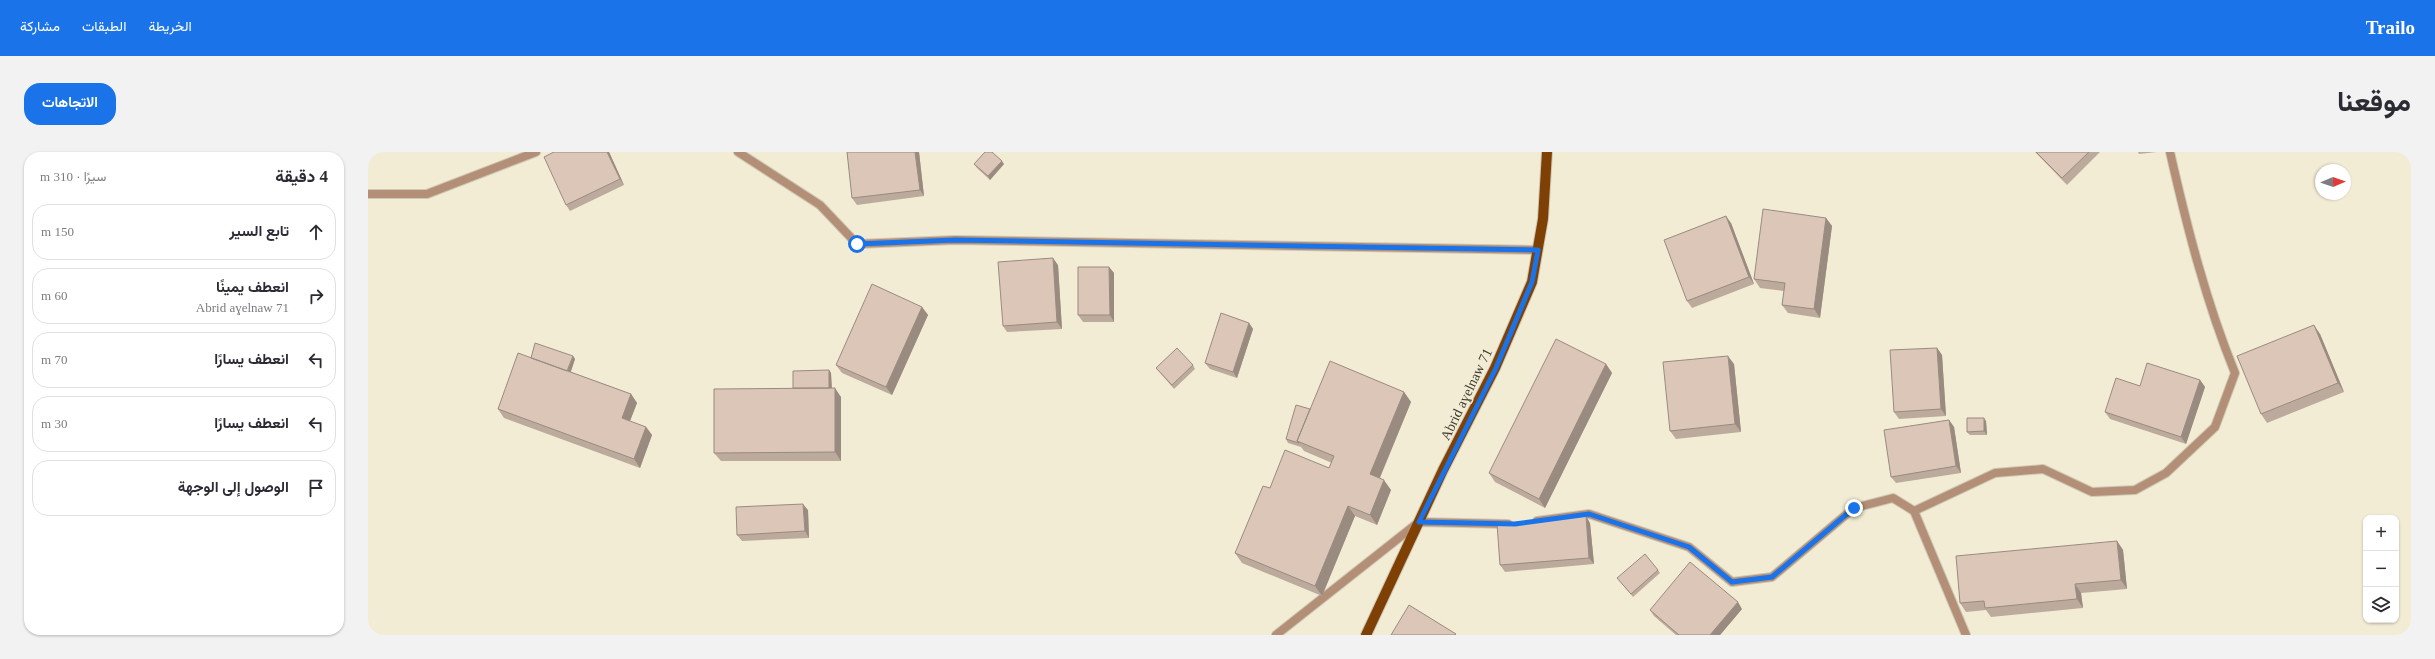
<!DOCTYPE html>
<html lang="ar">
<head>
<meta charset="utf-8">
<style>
	:root { --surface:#fff; --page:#f2f2f3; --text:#2b2b33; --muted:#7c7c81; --line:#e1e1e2; --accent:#1a73e8 }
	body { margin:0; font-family:"Times New Roman",Vazirmatn,serif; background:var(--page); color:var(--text); direction:rtl }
	.controls { position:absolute; right:12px; bottom:12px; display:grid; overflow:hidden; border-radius:8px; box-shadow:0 1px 3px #0004 }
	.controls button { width:36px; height:36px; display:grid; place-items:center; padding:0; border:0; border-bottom:1px solid var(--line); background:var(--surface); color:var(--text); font:20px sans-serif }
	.compass { position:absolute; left:1947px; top:12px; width:36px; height:36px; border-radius:50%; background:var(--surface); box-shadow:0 1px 3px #0004; rotate:88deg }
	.stop { position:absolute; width:12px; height:12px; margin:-9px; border:3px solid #1a73e8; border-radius:50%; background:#fff }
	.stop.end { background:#1a73e8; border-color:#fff; box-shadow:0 1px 4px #0008 }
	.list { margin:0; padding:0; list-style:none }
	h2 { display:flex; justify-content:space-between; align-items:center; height:52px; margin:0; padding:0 16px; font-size:17px }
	h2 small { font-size:13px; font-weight:400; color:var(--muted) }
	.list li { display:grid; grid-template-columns:26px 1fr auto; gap:12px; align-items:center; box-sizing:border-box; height:56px; margin:0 8px 8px; padding:0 8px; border:1px solid var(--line); border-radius:16px }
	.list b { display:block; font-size:15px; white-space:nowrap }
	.list p { margin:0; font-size:13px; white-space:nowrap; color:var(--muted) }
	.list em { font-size:13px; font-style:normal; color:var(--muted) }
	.icon { flex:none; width:22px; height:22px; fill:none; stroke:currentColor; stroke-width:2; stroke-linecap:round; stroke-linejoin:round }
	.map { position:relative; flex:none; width:2043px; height:483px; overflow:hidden; direction:ltr; border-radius:16px }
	header { display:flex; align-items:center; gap:24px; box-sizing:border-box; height:56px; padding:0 20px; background:var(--accent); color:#fff }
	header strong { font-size:19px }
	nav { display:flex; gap:22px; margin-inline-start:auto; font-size:14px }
	.intro { display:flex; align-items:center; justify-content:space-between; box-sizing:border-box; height:96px; padding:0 24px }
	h1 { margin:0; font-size:28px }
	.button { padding:10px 18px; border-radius:16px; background:var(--accent); color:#fff; font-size:14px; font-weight:700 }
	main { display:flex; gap:24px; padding:0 24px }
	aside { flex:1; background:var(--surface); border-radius:16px; box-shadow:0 1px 3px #0004 }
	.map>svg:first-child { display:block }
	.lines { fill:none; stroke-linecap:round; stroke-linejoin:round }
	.minor-casing { stroke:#cec8b4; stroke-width:10 }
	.primary-casing { stroke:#cec8b4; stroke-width:12 }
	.minor { stroke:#b48f77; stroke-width:8 }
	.primary { stroke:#7f4005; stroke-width:10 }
	.wall { fill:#bcaa9d }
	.shaded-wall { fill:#998b80 }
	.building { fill:#dbc6b7; stroke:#998b80 }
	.route { stroke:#1a73e8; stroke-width:5 }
	.labels { text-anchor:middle; stroke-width:3; stroke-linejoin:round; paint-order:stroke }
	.street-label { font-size:14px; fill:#3c3a30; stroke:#f3ecd5 }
</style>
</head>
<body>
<header>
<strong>Trailo</strong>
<nav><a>الخريطة</a><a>الطبقات</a><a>مشاركة</a></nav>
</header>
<div class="intro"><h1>موقعنا</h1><a class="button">الاتجاهات</a></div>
<main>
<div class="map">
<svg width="2043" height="483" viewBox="0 0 2043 483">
	<rect width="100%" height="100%" fill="#f3ecd5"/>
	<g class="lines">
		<defs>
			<path id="minor" d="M370 0 452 53 489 92 587 88 1170 98
				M0 42H59L168 0
				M1546 359 1598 483
				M1169 369 1221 362 1321 395 1364 430 1404 425 1486 356 1525 346 1546 359 1627 321 1675 317 1724 340 1767 338 1798 321 1847 275 1867 221C1838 150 1819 75 1802 0
				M908 483 1051 370 1140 372"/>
			<path id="primary" d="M998 483 1075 318 1127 216 1164 130 1175 67 1179 0"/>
		</defs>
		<use href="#minor" class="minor-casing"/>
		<use href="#primary" class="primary-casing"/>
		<use href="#minor" class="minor"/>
		<use href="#primary" class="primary"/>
	</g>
	<path class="wall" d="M186 0H241L256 33 202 59 198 53Z
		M479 0H551L556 44 489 53 484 46Z
		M1667 0H1732L1699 33Z
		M1770 0H1789L1771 2Z
		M606 12H636L622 28 609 16Z
		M1458 66 1464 74 1452 166 1420 161 1414 153 1416 139 1392 136 1386 127Z
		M1363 71 1386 132 1324 156 1319 149Z
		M690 113 694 177 639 180 635 174Z
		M741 115 746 121V170H715L710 163Z
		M554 155 560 163 524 243 474 221 468 213Z
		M881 171 885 177 869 226 842 217 837 211Z
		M1952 182 1976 240 1899 271 1893 262Z
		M1569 196 1574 203 1578 264 1531 267 1526 260Z
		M205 204 207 207 203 220 263 242 269 251 262 269 278 275 284 283 272 316 136 266 130 257 163 206Z
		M1238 212 1244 221 1177 356 1127 330 1121 321Z
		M1366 212 1373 280 1308 287 1302 279Z
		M825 213 827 217 806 237 788 216Z
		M461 218 463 221 464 236 473 245V309H353L346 301 425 236Z
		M1832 228 1837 235 1818 292 1742 267 1737 260 1772 234Z
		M1036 240 1043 250 1012 326 1023 338 1009 373 987 364 954 444 874 411 867 401 902 336 961 316 964 311 936 299 933 295 920 291 918 287 942 257Z
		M1581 268 1586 275 1593 321 1528 331 1523 325Z
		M1618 269 1619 283H1602L1599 280Z
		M440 358 441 386 374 389 369 383Z
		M1222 371 1226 412 1137 420 1132 413Z
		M1749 389 1755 398 1759 437 1713 441 1715 456 1623 465 1618 458 1598 460 1592 451Z
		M1290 418 1292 421 1265 445 1249 426Z
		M1374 457 1352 483H1308L1286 464 1282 458Z"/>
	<path class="shaded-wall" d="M239 0H241L256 33 252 27Z
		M547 0H551L556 44 552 38Z
		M634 9 636 12 622 28 620 24Z
		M1358 64 1363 71 1386 132 1381 125Z
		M1458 66 1464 74 1452 166 1446 157Z
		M685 106 690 113 694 177 689 170Z
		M741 115 746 121V170L742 163Z
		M554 155 560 163 524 243 518 235Z
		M881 171 885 177 869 226 865 220Z
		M1946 173 1952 182 1976 240 1970 231Z
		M1569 196 1574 203 1578 264 1573 257Z
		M205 204 207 207 201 224 199 221Z
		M1360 204 1366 212 1373 280 1367 272Z
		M1238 212 1244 221 1177 356 1171 347Z
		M461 218 463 221 464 244 461 240Z
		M1832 228 1837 235 1818 292 1813 285Z
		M467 236 473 245V309L467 300Z
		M1036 240 1043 250 1009 332 1002 322Z
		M263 242 269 251 260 274 254 266Z
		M1616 266 1618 269 1619 283 1616 279Z
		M1581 268 1586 275 1593 321 1588 314Z
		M278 275 284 283 272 316 266 307Z
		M1016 328 1023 338 1009 373 1002 363Z
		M435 352 440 358 441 386 437 379Z
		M980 354 987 364 954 444 947 434Z
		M1218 364 1222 371 1226 412 1221 406Z
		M1749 389 1755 398 1759 437 1753 428Z
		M1707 432 1713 441 1715 456 1709 447Z
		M1370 450 1374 457 1352 483H1342Z"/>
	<path class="building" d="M186 0H239L252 27 198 53 176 5Z
		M479 0H547L552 38 484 46Z
		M617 0H624L634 9 620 24 606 12Z
		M1668 0H1721L1694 26Z
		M1395 57 1458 66 1446 157 1414 153 1417 131 1386 127Z
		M1358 64 1381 125 1319 149 1296 88Z
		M685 106 689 170 635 174 630 110Z
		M710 115H741L742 163H710Z
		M504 132 554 155 518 235 468 213Z
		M853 161 881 171 865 220 837 211Z
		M1946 173 1970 231 1893 262 1869 204Z
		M1188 187 1238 212 1171 347 1121 321Z
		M167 191 205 204 199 219 163 206Z
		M809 196 825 213 804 233 788 216Z
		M1569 196 1573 257 1526 260 1522 198Z
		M150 201 263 242 254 266 278 275 266 307 130 257Z
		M1360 204 1367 272 1302 279 1295 210Z
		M962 209 1036 240 1002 322 1016 328 1002 363 980 354 947 434 867 401 895 334 902 336 917 298 961 316 966 304 929 289Z
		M1779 211 1832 228 1813 285 1737 260 1748 226 1772 234Z
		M461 218V236H425V219Z
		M467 236V300L346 301V237Z
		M928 253 942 257 929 289 931 291 918 287Z
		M1599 266H1616V279L1599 280Z
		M1581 268 1588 314 1523 325 1516 278Z
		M435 352 437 379 369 383 368 355Z
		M1218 364 1221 406 1132 413 1129 372Z
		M1749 389 1753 428 1707 432 1709 447 1617 456 1616 449 1592 451 1588 404Z
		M1277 402 1290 418 1263 442 1249 426Z
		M1322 410 1370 450 1342 483H1311L1282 458Z
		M1041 453 1088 482 1087 483H1023Z"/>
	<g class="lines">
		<path class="route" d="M489 92 587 88 1170 98 1164 130 1128 216 1051 370 1147 372 1221 362 1321 395 1364 430 1404 425 1486 356"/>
	</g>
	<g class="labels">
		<g class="street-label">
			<text transform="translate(1098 242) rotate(-64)" y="5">Abrid aɣelnaw 71</text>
		</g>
	</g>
</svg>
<div class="controls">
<button>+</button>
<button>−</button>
<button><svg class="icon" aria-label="layers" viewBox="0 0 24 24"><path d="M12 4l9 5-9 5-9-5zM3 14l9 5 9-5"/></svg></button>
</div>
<svg class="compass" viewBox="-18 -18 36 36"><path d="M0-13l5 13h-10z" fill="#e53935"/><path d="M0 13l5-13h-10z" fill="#7c7c81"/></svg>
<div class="stop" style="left:489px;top:92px"></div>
<div class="stop end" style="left:1486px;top:356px"></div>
</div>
<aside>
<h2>4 دقيقة<small>سيرًا · 310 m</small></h2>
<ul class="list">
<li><svg class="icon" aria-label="ahead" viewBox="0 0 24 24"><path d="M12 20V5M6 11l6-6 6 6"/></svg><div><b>تابع السير</b></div><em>150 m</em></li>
<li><svg class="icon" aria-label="right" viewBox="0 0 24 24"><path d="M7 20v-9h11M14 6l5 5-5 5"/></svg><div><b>انعطف يمينًا</b><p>Abrid aɣelnaw 71</p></div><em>60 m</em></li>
<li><svg class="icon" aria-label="left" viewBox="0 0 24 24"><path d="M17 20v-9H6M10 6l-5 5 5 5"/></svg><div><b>انعطف يسارًا</b></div><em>70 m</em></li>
<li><svg class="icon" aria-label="left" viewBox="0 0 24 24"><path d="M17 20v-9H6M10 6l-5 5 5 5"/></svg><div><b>انعطف يسارًا</b></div><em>30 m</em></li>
<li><svg class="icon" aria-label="arrive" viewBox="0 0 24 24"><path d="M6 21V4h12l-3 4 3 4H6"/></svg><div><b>الوصول إلى الوجهة</b></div></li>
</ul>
</aside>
</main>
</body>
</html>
